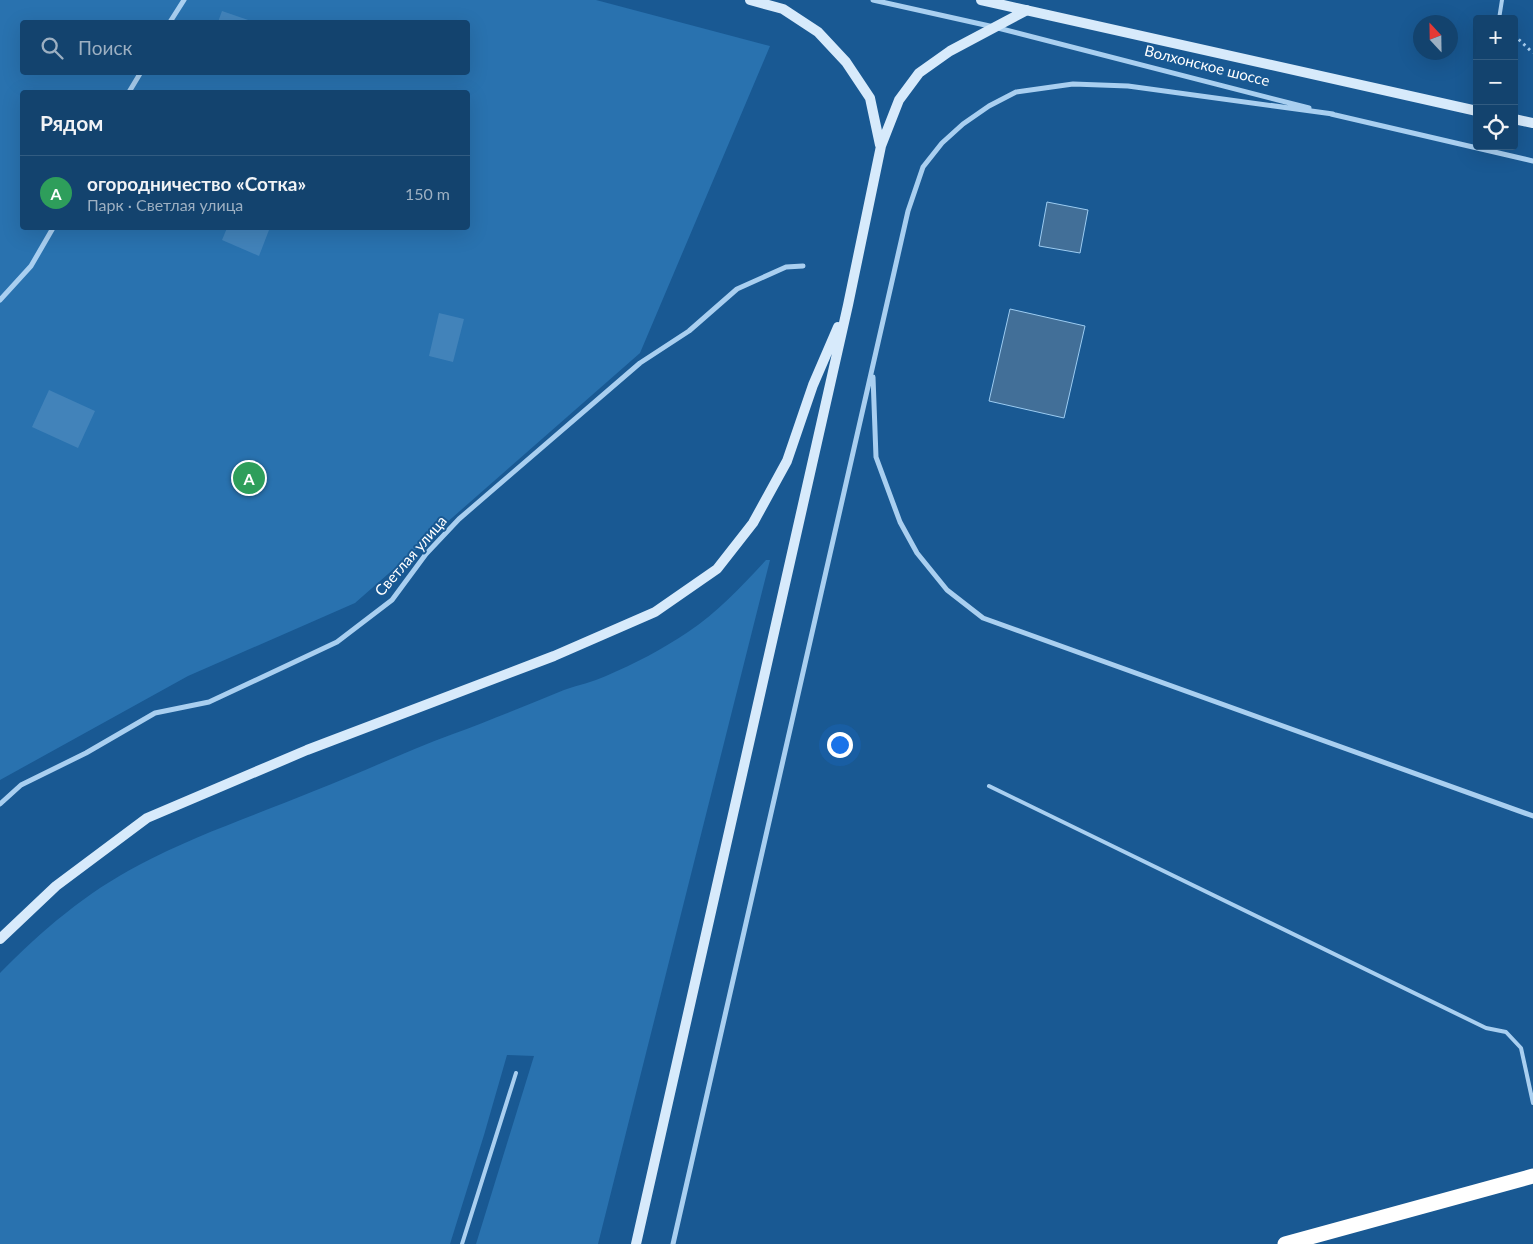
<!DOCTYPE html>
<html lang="ru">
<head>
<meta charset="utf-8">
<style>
	:root { --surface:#13436e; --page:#1c4a73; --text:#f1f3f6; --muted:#9db0c2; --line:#325c81; --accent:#ffc568 }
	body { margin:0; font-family:Lato,sans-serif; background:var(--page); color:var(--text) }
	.controls { position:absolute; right:15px; top:15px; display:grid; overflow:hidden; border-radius:5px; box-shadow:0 5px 20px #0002 }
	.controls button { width:45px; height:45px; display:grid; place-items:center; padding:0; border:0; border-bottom:1px solid var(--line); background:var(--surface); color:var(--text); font:25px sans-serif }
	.compass { position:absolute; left:1413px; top:15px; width:45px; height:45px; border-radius:50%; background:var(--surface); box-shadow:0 5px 20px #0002; rotate:338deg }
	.you { position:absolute; left:839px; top:744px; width:18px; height:18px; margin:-12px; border:4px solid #fff; border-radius:50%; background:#1a73e8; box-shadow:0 0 0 8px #1a73e833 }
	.badge { display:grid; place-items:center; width:32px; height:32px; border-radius:50%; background:var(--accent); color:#fff; font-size:16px; font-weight:700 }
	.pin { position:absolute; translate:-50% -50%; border:2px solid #fff; box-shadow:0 1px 5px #0006 }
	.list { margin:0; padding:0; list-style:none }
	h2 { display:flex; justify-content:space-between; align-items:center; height:65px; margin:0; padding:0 20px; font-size:21px }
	h2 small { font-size:16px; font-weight:400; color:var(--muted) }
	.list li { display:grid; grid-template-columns:32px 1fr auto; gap:15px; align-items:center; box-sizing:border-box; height:75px; padding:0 20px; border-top:1px solid var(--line) }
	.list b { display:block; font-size:19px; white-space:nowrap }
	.list p { margin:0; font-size:16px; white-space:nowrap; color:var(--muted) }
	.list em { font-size:16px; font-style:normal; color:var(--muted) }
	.icon { flex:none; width:28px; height:28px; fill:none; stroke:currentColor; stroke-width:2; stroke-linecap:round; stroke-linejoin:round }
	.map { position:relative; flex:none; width:1533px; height:1244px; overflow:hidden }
	.search { position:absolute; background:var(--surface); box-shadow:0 5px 20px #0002; left:20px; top:20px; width:450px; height:55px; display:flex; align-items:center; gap:12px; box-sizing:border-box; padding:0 18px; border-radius:5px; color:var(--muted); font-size:19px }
	.panel { position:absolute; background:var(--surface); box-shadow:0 5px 20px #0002; left:20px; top:90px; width:450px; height:140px; border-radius:5px }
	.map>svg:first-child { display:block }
	.green { fill:#2972af; fill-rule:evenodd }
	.water { fill:#426f98; stroke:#9cccf2 }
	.building { fill:#4283ba }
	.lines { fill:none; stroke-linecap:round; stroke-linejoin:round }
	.path { stroke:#a9cff0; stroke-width:3; stroke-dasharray:2.5 4; stroke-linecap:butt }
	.service { stroke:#a9cff0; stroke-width:4 }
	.minor { stroke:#a9cff0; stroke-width:5 }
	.secondary { stroke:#d7eafb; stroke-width:10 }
	.motorway { stroke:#fff; stroke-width:15 }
	.labels { text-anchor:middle; stroke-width:4; stroke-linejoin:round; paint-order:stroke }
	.street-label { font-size:15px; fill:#fff; stroke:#195993 }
</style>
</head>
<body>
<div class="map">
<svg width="1533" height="1244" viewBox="0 0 1533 1244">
	<rect width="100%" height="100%" fill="#195993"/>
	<path class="green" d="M0 0H596L770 46 640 353 355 603 188 676 0 780ZM22 22H468V72H22ZM22 92H468V228H22Z
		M766 560H770L598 1244H476L534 1056 507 1055 484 1135 450 1244H0V973C41 931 87 892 139 865 195 835 256 815 314 791 361 773 406 751 453 734 491 720 527 705 564 690 578 685 593 682 606 676 634 664 663 649 688 632 718 612 742 586 766 560Z"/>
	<path class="water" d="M1047 202 1088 210 1080 253 1039 246Z
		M1010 309 1085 326 1064 418 989 401Z"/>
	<path class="building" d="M222 11 254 22H218Z
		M227 228H263L269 230 259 256 222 240Z
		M439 313 464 319 453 362 429 356Z
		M49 390 95 411 78 448 32 427Z"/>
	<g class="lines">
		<path class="path" d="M1514 35 1533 53"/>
		<path class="service" d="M1499 19 1502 0
			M989 786 1486 1028 1506 1032 1521 1048 1533 1103
			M462 1244 516 1073"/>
		<path class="minor" d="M873 0 994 27 1309 108
			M170 22 184 0
			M129 92 141 72
			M1331 114 1533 161
			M0 300 31 266 53 228
			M873 377 876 457 900 522 917 553 947 590 983 618 1533 816
			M0 804 21 785 86 753 155 713 209 702 337 642 392 600 426 554 459 519 640 363 689 331 737 289 786 267 803 266
			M673 1244 908 211 923 167 942 143 963 124 989 106 1016 92 1073 84 1128 86 1333 114"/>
		<path class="secondary" d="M750 0 783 9 818 32 846 62 870 98 880 145
			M981 0 1477 111
			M1514 119 1533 123
			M0 939 56 886 147 818 307 750 554 656 655 612 717 569 753 523 787 461 813 385 838 327
			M636 1244 848 305 881 146 899 100 919 73 950 51 1027 10"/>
		<path class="motorway" d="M1285 1244 1533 1176"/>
	</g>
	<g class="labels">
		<g class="street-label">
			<text transform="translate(1207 66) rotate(14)" y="5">Волхонское шоссе</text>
			<text transform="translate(411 556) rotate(-49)" y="5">Светлая улица</text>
		</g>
	</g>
</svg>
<div class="controls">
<button>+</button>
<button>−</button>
<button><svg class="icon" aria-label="locate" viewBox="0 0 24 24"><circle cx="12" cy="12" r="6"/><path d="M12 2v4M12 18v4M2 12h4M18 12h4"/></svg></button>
</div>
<svg class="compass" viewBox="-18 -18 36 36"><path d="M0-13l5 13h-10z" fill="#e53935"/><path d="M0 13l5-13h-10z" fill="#9db0c2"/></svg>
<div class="you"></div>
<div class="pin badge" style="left:249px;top:478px;background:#2e9e5b">A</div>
<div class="search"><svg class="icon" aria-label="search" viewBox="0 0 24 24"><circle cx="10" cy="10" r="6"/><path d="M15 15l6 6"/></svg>Поиск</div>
<section class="panel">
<h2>Рядом<small></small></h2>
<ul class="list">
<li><span class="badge" style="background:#2e9e5b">A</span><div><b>огородничество «Сотка»</b><p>Парк · Светлая улица</p></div><em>150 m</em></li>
</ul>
</section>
</div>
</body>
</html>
